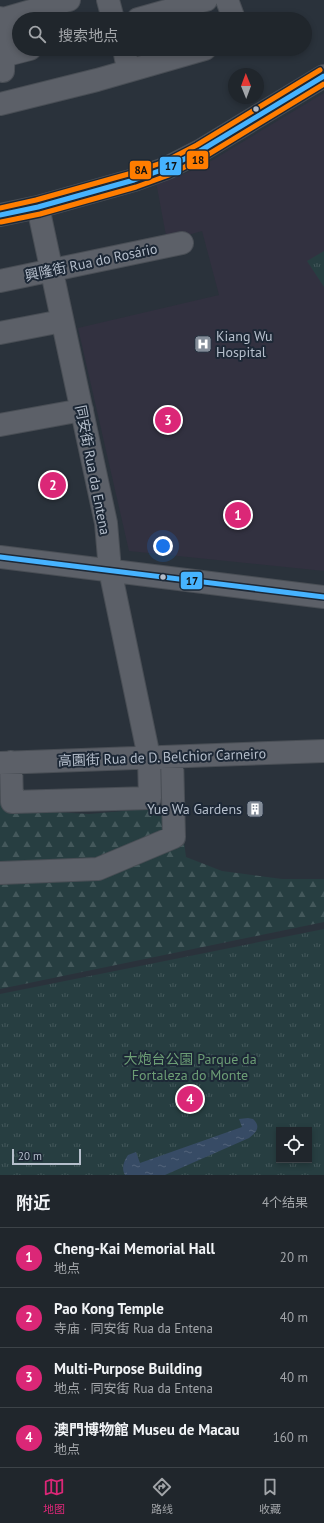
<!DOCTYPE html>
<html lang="zh">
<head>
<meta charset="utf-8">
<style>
	:root { --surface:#20262c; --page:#282e34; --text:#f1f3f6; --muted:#a2a5a9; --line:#3d4348; --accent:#db2777 }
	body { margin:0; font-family:"PT Sans","Noto Sans SC",sans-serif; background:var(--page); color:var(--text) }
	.controls { position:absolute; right:12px; bottom:12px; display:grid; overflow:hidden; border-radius:0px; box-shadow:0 2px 6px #0003 }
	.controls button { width:36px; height:36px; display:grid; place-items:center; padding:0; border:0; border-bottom:1px solid var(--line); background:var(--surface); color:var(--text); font:20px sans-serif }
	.compass { position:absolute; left:228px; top:68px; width:36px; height:36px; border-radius:50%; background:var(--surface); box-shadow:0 2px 6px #0003; rotate:359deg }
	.scale { position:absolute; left:12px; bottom:10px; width:69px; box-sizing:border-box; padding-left:4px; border:2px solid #b5becb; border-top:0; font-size:11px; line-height:14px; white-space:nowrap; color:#b5becb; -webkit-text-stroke:3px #1d2836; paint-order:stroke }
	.you { position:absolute; left:163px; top:546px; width:14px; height:14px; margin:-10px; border:3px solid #fff; border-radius:50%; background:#1a73e8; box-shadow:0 0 0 6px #1a73e833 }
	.badge { display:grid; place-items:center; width:26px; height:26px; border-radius:50%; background:var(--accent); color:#fff; font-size:13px; font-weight:700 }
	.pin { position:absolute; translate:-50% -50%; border:2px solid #fff; box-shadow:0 1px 4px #0006 }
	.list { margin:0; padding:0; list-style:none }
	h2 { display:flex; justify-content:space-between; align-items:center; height:52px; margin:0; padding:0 16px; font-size:17px }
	h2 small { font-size:13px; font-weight:400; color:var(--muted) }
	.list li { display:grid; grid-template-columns:26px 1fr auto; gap:12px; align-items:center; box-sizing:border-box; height:60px; padding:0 16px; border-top:1px solid var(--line) }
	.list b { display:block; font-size:15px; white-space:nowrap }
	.list p { margin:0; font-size:13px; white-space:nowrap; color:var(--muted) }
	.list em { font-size:13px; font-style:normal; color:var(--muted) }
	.icon { flex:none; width:22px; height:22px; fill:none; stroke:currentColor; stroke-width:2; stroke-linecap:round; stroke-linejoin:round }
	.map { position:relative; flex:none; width:324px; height:1175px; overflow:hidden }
	.search { position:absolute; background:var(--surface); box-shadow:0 2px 6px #0003; left:12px; right:12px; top:12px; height:44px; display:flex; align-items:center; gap:10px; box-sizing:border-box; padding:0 14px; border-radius:22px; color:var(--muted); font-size:15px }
	.sheet { height:292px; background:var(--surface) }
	nav { display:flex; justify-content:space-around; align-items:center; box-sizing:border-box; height:56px; border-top:1px solid var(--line); background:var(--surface); font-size:11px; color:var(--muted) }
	nav a { display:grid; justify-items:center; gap:2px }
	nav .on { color:var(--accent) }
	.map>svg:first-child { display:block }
	.medical { fill:#323140 }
	.forest { fill:url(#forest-firs) }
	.park { fill:url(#park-tufts); fill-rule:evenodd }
	.water { fill:url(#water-ripples) }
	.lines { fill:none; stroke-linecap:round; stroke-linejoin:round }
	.minor-casing { stroke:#494e55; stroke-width:24 }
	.minor { stroke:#5c6068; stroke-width:22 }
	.bus-1-casing { stroke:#1d2836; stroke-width:8 }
	.bus-2-casing { stroke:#1d2836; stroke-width:8 }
	.bus-3-casing { stroke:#1d2836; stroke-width:8 }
	.bus-1 { stroke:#46b3ff; stroke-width:5 }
	.bus-2 { stroke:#ff7d00; stroke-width:5 }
	.bus-3 { stroke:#ff7d00; stroke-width:5 }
	.bus-dot { fill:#b5becb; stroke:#1d2836; stroke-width:1.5 }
	.labels { text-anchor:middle; stroke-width:4; stroke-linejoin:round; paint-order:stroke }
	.street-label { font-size:14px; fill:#b5becb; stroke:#1d2836 }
	.poi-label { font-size:14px; fill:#b5becb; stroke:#1d2836; text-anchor:start }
	.park-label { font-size:14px; fill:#6c9d75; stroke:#1d2836 }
	.line-badge { stroke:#1d2836; stroke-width:1.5 }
	.pale-badge-label { font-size:11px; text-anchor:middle; font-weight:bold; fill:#111 }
</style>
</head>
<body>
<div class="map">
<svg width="324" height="1175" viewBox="0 0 324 1175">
	<defs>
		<pattern id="forest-firs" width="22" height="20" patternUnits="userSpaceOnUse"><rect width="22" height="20" fill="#273e41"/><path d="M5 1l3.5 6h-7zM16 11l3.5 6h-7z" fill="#44585b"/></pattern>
		<pattern id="park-tufts" width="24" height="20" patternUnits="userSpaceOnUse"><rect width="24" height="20" fill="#273e41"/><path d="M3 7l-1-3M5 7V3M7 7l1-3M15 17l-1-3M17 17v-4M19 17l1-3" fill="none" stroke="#44585b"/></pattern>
		<pattern id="water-ripples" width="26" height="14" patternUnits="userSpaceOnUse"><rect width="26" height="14" fill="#374b65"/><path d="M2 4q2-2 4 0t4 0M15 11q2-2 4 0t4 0" fill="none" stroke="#52637a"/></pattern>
	</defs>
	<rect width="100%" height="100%" fill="#2a323b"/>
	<path class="medical" d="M324 93V571L129 551 78 328 219 295 202 231 167 241 156 182 184 174 211 161Z"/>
	<path class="forest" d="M0 801 35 811 89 814 146 809 180 811 186 857 222 871 282 879H324V922L0 989Z"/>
	<path class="park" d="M324 251V287L307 261Z
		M324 929V1175H0V994ZM279 1130H309V1160H279Z"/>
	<path class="water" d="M248 1118 253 1119C261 1126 257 1132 249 1138L165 1175H125C121 1168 124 1161 128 1155L136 1152 140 1163 242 1127 239 1119Z"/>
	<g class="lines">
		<defs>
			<path id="minor" d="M108 0 113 19
				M227 0 234 19
				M0 18 4 40 3 71
				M138 19 206 0
				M0 20 69 0
				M124 49 126 59
				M3 56 30 49
				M0 104 97 80 205 49
				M0 215 38 207 134 180 167 168 200 151 324 76
				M0 281 182 243
				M0 333 62 321
				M0 425 82 410
				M0 557 324 597
				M11 762 12 802 150 798 149 757 110 570 106 523 38 207
				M0 763 324 751
				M0 873 98 869 174 837 172 757"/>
		</defs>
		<use href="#minor" class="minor-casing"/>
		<use href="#minor" class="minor"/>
		<defs>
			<path id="bus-1" d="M0 215 38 207 134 180 167 168 200 151 324 76
				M0 557 324 597"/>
			<path id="bus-2" d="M1 222 40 214 136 187 169 175 204 157 324 84"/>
			<path id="bus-3" d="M0 208 36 200 132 173 164 162 197 145 320 70"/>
		</defs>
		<use href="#bus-1" class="bus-1-casing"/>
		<use href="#bus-2" class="bus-2-casing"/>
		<use href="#bus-3" class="bus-3-casing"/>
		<use href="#bus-1" class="bus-1"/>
		<use href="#bus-2" class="bus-2"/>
		<use href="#bus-3" class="bus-3"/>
	</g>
	<defs>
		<symbol id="hospital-square" viewBox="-11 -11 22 22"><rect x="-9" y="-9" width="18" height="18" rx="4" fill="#848d99" stroke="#1d2836"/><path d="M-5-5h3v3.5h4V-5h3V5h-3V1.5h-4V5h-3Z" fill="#fff"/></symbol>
		<symbol id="building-square" viewBox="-11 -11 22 22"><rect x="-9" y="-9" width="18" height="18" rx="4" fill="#848d99" stroke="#1d2836"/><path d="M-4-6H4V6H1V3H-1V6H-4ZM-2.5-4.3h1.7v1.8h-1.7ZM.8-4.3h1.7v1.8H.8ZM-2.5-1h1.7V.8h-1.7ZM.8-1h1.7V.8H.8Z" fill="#fff"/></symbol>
	</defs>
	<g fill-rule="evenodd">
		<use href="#hospital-square" x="193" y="334" width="20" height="20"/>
		<use href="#building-square" x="245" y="799" width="20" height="20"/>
	</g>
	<g class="bus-dot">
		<circle cx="256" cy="109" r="3.5"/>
		<circle cx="163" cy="577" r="3.5"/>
	</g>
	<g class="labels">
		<g class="street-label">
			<text transform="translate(91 262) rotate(-12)" y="5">興隆街 Rua do Rosário</text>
			<text transform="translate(93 470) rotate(79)" y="5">同安街 Rua da Entena</text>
			<text transform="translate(162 757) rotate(-2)" y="5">高園街 Rua de D. Belchior Carneiro</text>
		</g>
		<g class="poi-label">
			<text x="216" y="341">Kiang Wu<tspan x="216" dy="16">Hospital</tspan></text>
			<text x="242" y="814" text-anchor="end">Yue Wa Gardens</text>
		</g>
		<g class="park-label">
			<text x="190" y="1064">大炮台公園 Parque da<tspan x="190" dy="16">Fortaleza do Monte</tspan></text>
		</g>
	</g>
	<g class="line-badge">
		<rect x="186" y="150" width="23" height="20" rx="4" fill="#ff7d00"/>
		<rect x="159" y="156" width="23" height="20" rx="4" fill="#46b3ff"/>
		<rect x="129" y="160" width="23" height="20" rx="4" fill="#ff7d00"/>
		<rect x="180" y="571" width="23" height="19" rx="4" fill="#46b3ff"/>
	</g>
	<g class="pale-badge-label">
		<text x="198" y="164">18</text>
		<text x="171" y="170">17</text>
		<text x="141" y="174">8A</text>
		<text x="192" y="585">17</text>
	</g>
</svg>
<div class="controls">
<button><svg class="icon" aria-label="locate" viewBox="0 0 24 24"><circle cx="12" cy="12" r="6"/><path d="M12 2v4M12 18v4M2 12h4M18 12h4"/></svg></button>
</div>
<svg class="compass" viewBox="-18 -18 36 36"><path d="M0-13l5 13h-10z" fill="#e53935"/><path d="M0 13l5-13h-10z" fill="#a2a5a9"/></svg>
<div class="scale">20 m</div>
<div class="you"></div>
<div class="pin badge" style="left:238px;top:515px">1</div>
<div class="pin badge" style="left:53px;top:485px">2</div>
<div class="pin badge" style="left:168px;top:420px">3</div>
<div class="pin badge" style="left:190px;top:1099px">4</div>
<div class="search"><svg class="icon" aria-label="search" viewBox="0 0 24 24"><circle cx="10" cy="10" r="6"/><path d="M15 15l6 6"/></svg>搜索地点</div>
</div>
<section class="sheet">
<h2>附近<small>4个结果</small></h2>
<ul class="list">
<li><span class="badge">1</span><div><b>Cheng-Kai Memorial Hall</b><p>地点</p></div><em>20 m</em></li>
<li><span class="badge">2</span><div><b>Pao Kong Temple</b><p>寺庙 · 同安街 Rua da Entena</p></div><em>40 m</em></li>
<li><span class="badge">3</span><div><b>Multi-Purpose Building</b><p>地点 · 同安街 Rua da Entena</p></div><em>40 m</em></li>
<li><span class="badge">4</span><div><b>澳門博物館 Museu de Macau</b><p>地点</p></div><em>160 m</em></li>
</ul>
</section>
<nav>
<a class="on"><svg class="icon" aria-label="map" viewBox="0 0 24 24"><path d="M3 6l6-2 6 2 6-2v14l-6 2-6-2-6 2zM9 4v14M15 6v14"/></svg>地图</a>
<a><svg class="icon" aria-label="directions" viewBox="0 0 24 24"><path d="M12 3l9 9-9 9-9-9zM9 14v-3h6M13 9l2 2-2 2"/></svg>路线</a>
<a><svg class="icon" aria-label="saved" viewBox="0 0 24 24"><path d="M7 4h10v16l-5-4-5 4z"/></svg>收藏</a>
</nav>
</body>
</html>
